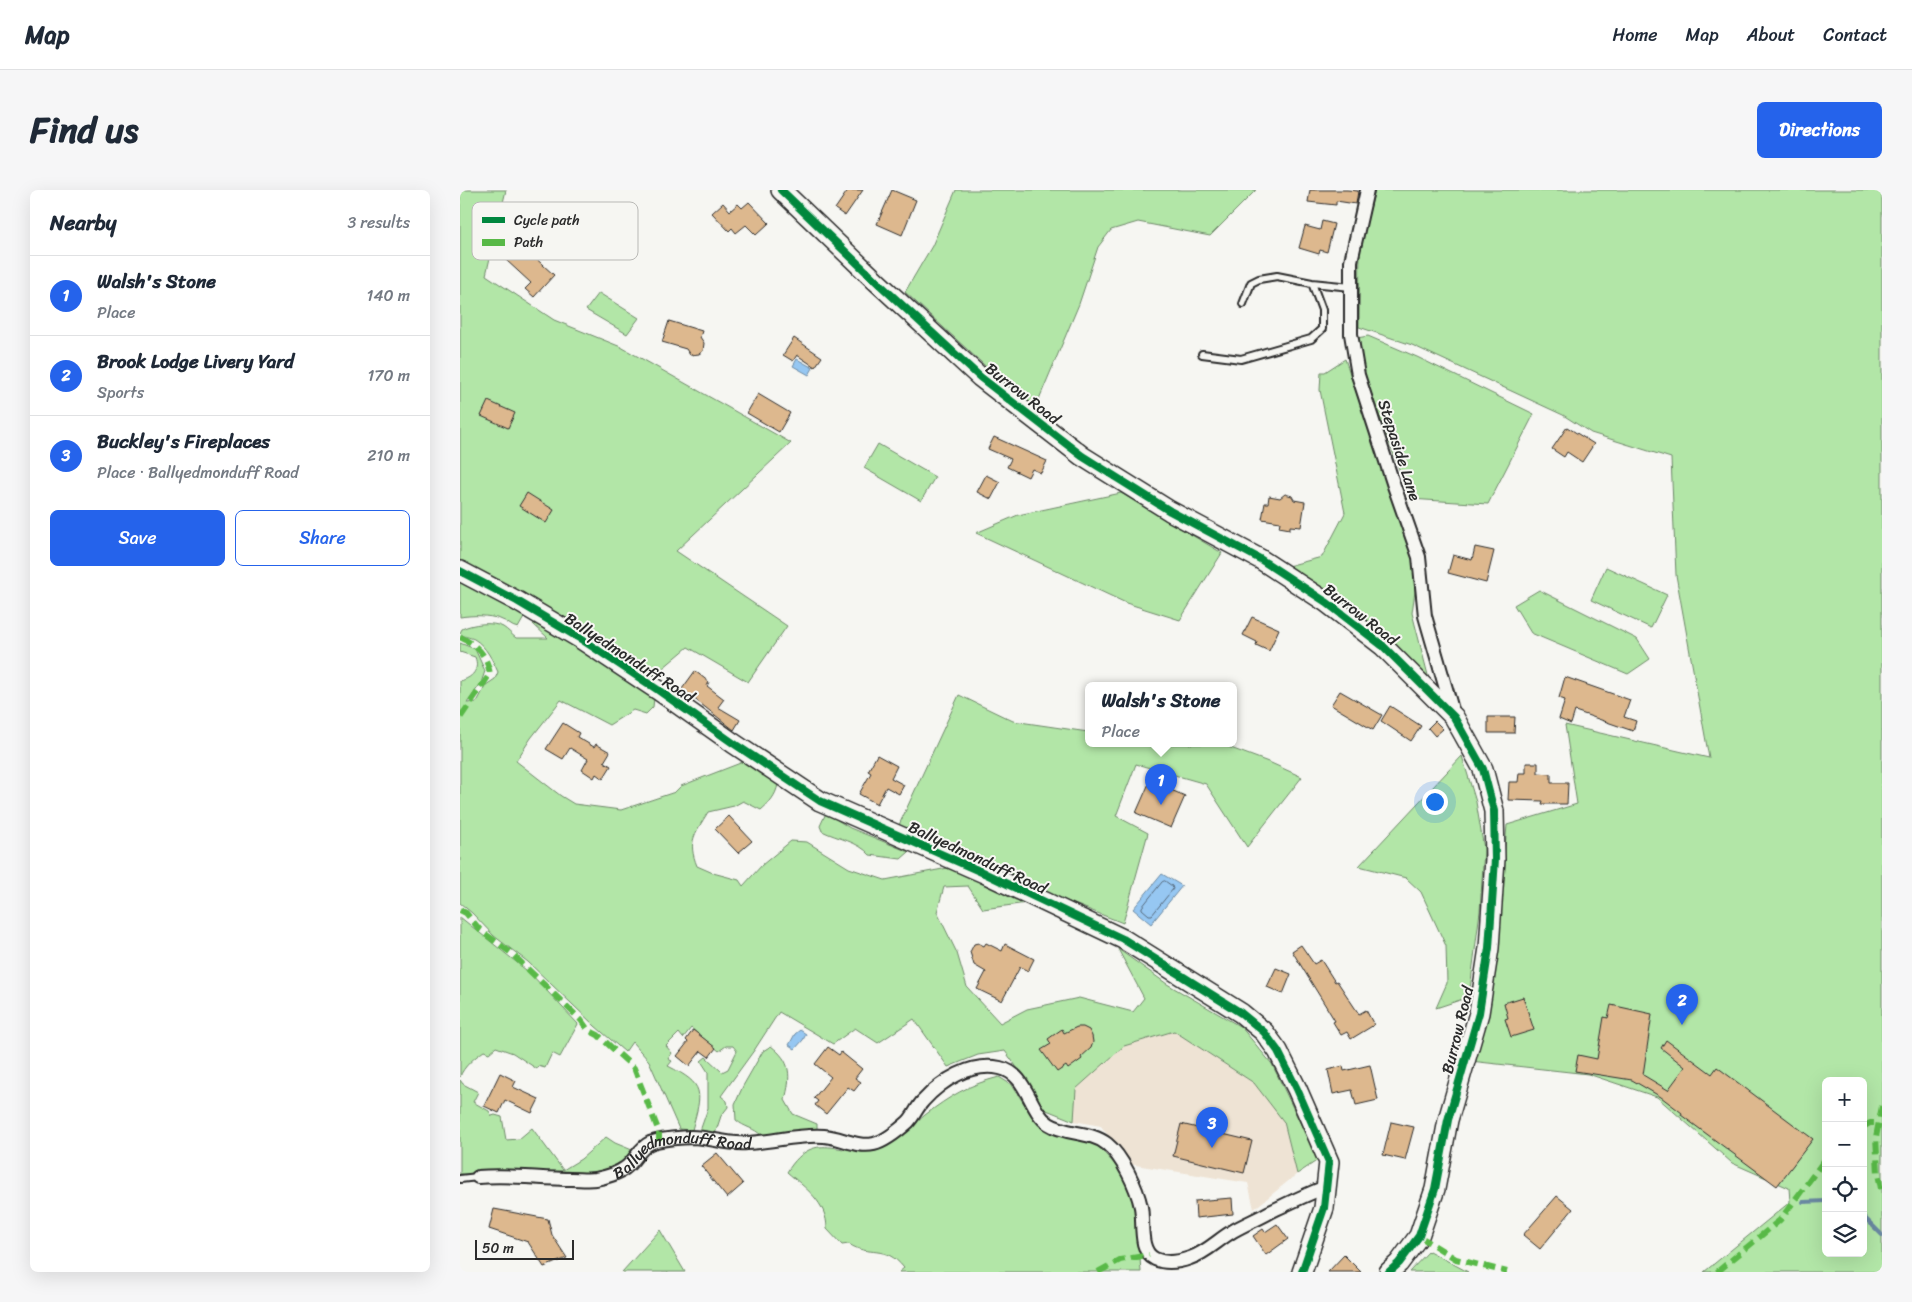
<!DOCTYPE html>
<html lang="en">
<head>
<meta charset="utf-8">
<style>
	:root { --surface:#fff; --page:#f6f6f7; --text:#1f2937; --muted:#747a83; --line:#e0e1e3; --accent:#2563eb }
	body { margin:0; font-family:Sriracha,sans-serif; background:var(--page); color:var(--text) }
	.controls { position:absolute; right:15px; bottom:15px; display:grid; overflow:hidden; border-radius:8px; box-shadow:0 5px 20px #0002 }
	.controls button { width:45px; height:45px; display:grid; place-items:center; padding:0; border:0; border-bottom:1px solid var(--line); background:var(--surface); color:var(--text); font:25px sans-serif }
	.scale { position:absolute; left:15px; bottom:12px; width:99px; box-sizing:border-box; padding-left:5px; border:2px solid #2b2b2b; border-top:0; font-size:14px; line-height:18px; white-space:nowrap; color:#2b2b2b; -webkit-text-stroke:4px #f6f6f2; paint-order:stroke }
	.you { position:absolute; left:974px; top:611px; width:18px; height:18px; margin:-12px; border:4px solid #fff; border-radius:50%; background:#1a73e8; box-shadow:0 0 0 8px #1a73e833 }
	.badge { display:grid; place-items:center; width:32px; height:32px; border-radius:50%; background:var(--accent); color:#fff; font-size:16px; font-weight:700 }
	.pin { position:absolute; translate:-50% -41px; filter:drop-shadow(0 1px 2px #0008) }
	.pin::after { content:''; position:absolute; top:26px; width:18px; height:15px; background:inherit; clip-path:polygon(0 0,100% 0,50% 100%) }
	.popup { position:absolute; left:625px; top:492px; width:152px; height:65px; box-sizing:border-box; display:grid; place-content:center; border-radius:8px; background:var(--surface); filter:drop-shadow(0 1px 4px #0005); font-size:16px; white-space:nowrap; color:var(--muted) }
	.popup b { font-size:19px; color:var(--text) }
	.popup::after { content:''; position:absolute; left:50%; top:100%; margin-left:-10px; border:10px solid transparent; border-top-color:var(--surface) }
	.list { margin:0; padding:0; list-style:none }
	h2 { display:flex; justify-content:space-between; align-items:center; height:65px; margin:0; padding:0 20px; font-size:21px }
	h2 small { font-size:16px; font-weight:400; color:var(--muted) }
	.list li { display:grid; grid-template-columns:32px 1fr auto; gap:15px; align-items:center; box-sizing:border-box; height:80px; padding:0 20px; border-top:1px solid var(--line) }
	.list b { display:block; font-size:19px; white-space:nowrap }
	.list p { margin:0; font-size:16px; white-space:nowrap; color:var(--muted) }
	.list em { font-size:16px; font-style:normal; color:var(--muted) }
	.actions { display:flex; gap:10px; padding:15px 20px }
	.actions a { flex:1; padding:11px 0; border:1px solid var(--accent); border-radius:8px; text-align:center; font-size:18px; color:var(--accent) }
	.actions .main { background:var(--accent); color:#fff }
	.icon { flex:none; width:28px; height:28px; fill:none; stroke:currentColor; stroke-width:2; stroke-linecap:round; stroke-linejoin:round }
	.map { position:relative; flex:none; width:1422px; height:1082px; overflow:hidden; border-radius:8px }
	header { display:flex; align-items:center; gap:30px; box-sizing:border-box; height:70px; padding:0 25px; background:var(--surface); border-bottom:1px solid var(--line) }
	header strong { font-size:24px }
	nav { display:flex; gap:28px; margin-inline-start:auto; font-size:18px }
	.intro { display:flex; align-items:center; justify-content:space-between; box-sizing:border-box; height:120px; padding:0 30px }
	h1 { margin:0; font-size:35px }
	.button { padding:12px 22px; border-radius:8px; background:var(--accent); color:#fff; font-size:18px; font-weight:700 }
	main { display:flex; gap:30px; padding:0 30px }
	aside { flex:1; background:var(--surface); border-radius:8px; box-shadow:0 5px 20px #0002 }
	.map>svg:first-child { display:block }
	.built { fill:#eee3d4 }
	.green { fill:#b2e6a7; stroke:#6e8869; fill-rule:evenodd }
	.water { fill:#96c7f2; stroke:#6b89a2 }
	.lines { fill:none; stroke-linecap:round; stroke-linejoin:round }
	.shore { stroke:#56697b; stroke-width:1 }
	.stream { stroke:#6b89a2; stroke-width:4 }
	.building { fill:#ddb88e; stroke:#2b2b2b }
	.lane-casing { stroke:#2b2b2b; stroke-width:10 }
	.street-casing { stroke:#2b2b2b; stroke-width:16 }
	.secondary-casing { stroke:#2b2b2b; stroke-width:22 }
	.lane { stroke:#f6f6f2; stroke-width:6 }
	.street { stroke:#f6f6f2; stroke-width:12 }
	.secondary { stroke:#f6f6f2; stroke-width:19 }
	.quiet { stroke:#58b947; stroke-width:6; stroke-dasharray:12 6; stroke-linecap:butt }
	.cycleway-casing { stroke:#f6f6f2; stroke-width:11 }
	.cycleway { stroke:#00873e; stroke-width:8 }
	.labels { text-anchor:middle; stroke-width:4; stroke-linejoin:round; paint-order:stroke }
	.street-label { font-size:16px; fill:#2b2b2b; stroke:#f6f6f2 }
	.key { fill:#f6f6f2; stroke:#b9b9b6; stroke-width:1 }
	.key-label { font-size:14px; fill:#2b2b2b }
</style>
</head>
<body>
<header>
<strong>Map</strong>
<nav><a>Home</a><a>Map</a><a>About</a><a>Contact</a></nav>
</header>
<div class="intro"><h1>Find us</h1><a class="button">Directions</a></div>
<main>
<aside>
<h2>Nearby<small>3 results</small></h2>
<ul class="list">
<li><span class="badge">1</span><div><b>Walsh's Stone</b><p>Place</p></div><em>140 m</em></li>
<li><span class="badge">2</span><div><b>Brook Lodge Livery Yard</b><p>Sports</p></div><em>170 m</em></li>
<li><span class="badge">3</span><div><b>Buckley's Fireplaces</b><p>Place · Ballyedmonduff Road</p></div><em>210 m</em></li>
</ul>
<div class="actions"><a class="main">Save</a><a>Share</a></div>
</aside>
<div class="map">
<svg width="1422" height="1082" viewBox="0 0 1422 1082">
	<rect width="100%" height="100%" fill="#f6f6f2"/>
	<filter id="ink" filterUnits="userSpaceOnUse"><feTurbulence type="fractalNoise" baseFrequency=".02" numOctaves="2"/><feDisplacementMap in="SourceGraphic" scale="10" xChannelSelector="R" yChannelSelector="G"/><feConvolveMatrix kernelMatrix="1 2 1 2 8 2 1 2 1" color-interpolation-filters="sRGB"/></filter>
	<g filter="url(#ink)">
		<path class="built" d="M714 841 794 893 824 932 837 984 794 1019 788 993 669 974 641 936 614 931 616 899 664 856Z"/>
		<path class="green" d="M0 0H46L26 85 94 130 161 157 331 253 216 361 327 436 288 492 228 457 190 489 111 431 0 371Z
			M496 0H796L750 46 678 32 651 40 638 57 619 114 574 221 445 102 472 56Z
			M915 0H1422V1082H1244L1330 1012 1329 998 1272 973 1197 907 1128 884 1010 871 1033 799 1047 635 1117 614 1105 535 1249 568 1216 385 1211 268 1131 243 1103 225 952 155 899 137 900 57ZM1366 891H1403V1063H1366Z
			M139 103 179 128 167 144 126 120Z
			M908 146 957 167 1074 224 1028 314 950 309 906 189 897 148Z
			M885 169 953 371 955 401 952 423 970 493 820 378 862 367 885 323 860 200 861 182H865Z
			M418 254 475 287 461 311 404 278Z
			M661 303 762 363 720 430 666 413 516 343 558 325Z
			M1146 377 1207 405 1191 438 1131 410Z
			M0 387 66 424 58 438C51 437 47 431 40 429 28 425 13 425 0 427Z
			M1079 400 1177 449 1190 469 1168 484 1071 443 1054 415Z
			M76 432 84 433 194 508 193 517 186 524 173 520 149 535 101 510 71 548 56 571 101 606 114 614 161 620 215 602 221 596 283 572 318 594C316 606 309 613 301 620L283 611 274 616 248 622C235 644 227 651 237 676L253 683 279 690 283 696 302 675 331 651 347 652 389 678 425 690 488 678 531 695 567 713 523 719 508 696 484 697 477 722 497 763 507 797 540 833 567 819 619 808 673 822 684 808 658 759 707 794 781 837 812 874 858 970 837 984 824 932 794 893 714 841 664 856 616 899 614 931 584 919 566 890 545 861 518 865 488 877 454 829 418 853 395 838 373 854 319 822 295 859 261 906 267 911 268 917 261 926 255 944 240 941 248 918V882L241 871 246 867 262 882 268 879 277 861 273 856H266L259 861 231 838 223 848 219 843 206 856 212 863 208 869 212 871 208 876C246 895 242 902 232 940L219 939 189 871 172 852 165 862 135 836 68 772 34 746 12 723 0 713V491C12 488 20 480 15 467L0 462V453L15 459 25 481 21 493 7 513 17 512 26 495 35 489 38 482C33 471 26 456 14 449 9 447 4 447 0 443L2 439C11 434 33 431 43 437 48 440 52 445 56 448H88L73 434Z
			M499 505 553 531 628 542V554H760L811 573 842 587 787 657 746 594 676 574 656 626 688 643 663 733 599 708 512 663 439 635Z
			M1002 566 1016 612 1024 659 1020 721 1009 807 976 818 987 793 986 756 961 702 946 688 899 676Z
			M366 623 390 638 449 662 441 669 410 665C398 651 378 649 362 641L360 636Z
			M0 727 71 784 118 834 100 867 92 863 85 878 78 876 77 879 53 863 36 857 29 863 24 861C15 867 3 877 0 887Z
			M311 856C332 872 331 886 325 910L333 924 357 934V939L302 946C293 937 285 938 276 930L275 914 283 896 303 861Z
			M539 887 552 895 570 923 587 938 634 952 661 981 676 1015 681 1082H439L444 1078C424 1053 410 1068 389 1054L382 1055 367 1039C367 1012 345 998 327 982 357 934 383 972 422 957 440 950 451 937 465 925 490 906 508 895 539 887Z
			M0 890 3 894 18 902 13 912 29 921 32 926 35 925 42 927 46 950 59 949 72 938 103 980 121 969 146 947 155 953 172 960 173 964 164 972 150 979 118 984H0Z
			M200 1040 225 1082H162Z
			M969 1061 1008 1082H949Z"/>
		<path class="water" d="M337 169 353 178 349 185 333 176Z
			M702 684 722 696 691 734 673 719Z
			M340 840 346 844 343 850 335 859 329 855 335 844Z"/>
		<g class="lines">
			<path class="shore" d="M705 691 712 696 713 699 692 725H689L682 719V717L702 692Z"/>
			<path class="stream" d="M1343 1012 1366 1011
				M1403 1026 1422 1045"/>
		</g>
		<path class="building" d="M388 0H403L385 26 375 19Z
			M432 0 456 10 442 45 417 34Z
			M850 0H887L898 1 896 14 876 11V15L848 12Z
			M289 12 309 33 296 45 286 35 276 43 272 38 269 41 252 23 263 13 270 21 278 14 282 18Z
			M862 31 874 34 867 62 860 60 859 64 839 58 845 36 860 40Z
			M60 54 94 85 74 107 65 99 71 93 46 70Z
			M209 131 242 141 240 147 244 153 243 161 239 164 230 165 226 159 202 152Z
			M334 148 362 167 355 177 337 165 333 171 323 165Z
			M298 204 330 223 319 242 287 223Z
			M28 211 55 223 48 238 21 226Z
			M1107 237 1134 254 1122 272 1107 262 1104 267 1092 259Z
			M534 247 587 271 581 283 572 279 568 287 547 277 551 269 528 259Z
			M526 285 540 292 531 309 517 302Z
			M67 303 94 320 86 333 59 316Z
			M825 304 832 306 834 310 845 312 841 337 830 336V339L819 337 820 332 802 329 805 313H808L809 306 820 308Z
			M1015 357 1034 361 1026 393 988 383 993 365 1012 370Z
			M792 427 819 439 809 461 796 455 797 452 783 445Z
			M235 481 249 492 247 496 264 509 258 517 280 530 274 540 222 499Z
			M1105 487 1170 510 1164 527 1176 531 1173 541 1115 521 1111 534 1099 529 1105 510 1099 508Z
			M880 501 922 525 913 540 871 515Z
			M930 516 961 536 951 551 921 531Z
			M1028 527H1055L1054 543H1028Z
			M975 531 983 539 975 546 968 538Z
			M103 533 119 543 117 547 134 557 136 554 150 562 144 572 151 576 143 589 136 584 134 588 122 580 128 569 110 558 103 569 86 559Z
			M417 565 437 576 431 588 444 595 439 604 426 597 417 614 399 604 411 583 408 581Z
			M1066 573H1078V583L1091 584V593H1108L1107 614H1082L1083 611 1048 610 1049 592H1058L1059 583H1066Z
			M690 591 725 606 711 638 676 623Z
			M269 626 292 651 278 663 255 639Z
			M518 753 524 756 526 753 542 761 545 754 574 769 568 781 560 777 542 811 517 799 526 782 514 775 510 762 514 754Z
			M841 755 854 774 861 770 875 792 877 791 899 824 906 820 914 835 891 849 887 842 881 845 873 832 875 831 832 761Z
			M816 778 831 784 823 804 807 797Z
			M1063 807 1074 840 1051 847 1045 829 1048 828 1044 813Z
			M1151 815 1192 824 1183 885 1208 900 1225 877 1201 858 1206 850 1252 884 1257 877 1353 949 1317 996 1221 925 1222 923 1201 907 1172 890 1115 881 1118 865 1137 869 1144 827 1148 828Z
			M617 837H623L629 840 632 846 633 852 631 858 621 867 622 869 608 879 606 876 597 882 581 860 591 854 588 849 602 839 604 843Z
			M233 840 256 858 249 867 241 861 229 876 217 866 228 852 226 850Z
			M368 857 379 865 381 862 402 879 395 888 401 892 394 901 388 897 366 924 355 915 358 911 354 908 371 887 355 874Z
			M910 875 918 910 896 915 892 900 873 904 868 880 883 876 884 881Z
			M40 883 56 891 53 897 79 909 72 923 45 910 39 923 24 916Z
			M931 932 954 937 945 970 923 965Z
			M721 934 792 951 784 983 713 966Z
			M257 963 283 994 267 1008 241 976Z
			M1097 1006 1113 1019 1080 1059 1063 1045Z
			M772 1008 773 1024 736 1028 735 1011Z
			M34 1019 88 1029 92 1045 107 1068 84 1077 68 1052 29 1039Z
			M817 1034 828 1049 806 1065 793 1046 803 1039 805 1042Z
			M884 1065 901 1082H868Z"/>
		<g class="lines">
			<defs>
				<path id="lane" d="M783 114 791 93 799 89 817 86 852 93 891 97
					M742 164 781 169 851 149 862 139V120L852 93
					M0 989 18 987"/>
				<g id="street">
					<path d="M907 0 891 71V144L898 185 933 293 959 367 965 426 993 523"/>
					<path id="s1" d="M18 987C49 984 80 989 111 989 119 989 128 990 136 989 146 987 157 984 165 978 175 971 179 958 190 953 202 948 219 948 231 947 250 947 268 955 287 953 313 952 338 944 364 946 381 947 397 958 414 954 426 951 439 940 448 932 454 926 457 917 463 911 482 890 511 872 540 878 568 884 568 920 589 934 606 945 631 941 647 954 662 966 677 998 681 1017 684 1032 678 1061 695 1069 706 1074 719 1072 730 1068 746 1063 759 1049 773 1041 785 1034 798 1029 810 1022 829 1013 847 1004 866 997"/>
				</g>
				<path id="secondary" d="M321 0 416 91 520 187 622 266 710 321 800 369 866 412 923 456 994 527 1023 579 1034 621 1035 669 1029 758 1019 823 988 930 975 999 959 1046 939 1073 929 1082
					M0 381 57 411 121 449 198 500 273 553 360 611 524 683 663 749 781 823 804 842 818 861 837 899 869 972 864 1018 842 1082"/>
			</defs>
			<use href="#lane" class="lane-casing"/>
			<use href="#street" class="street-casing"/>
			<use href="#secondary" class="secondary-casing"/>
			<use href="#lane" class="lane"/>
			<use href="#street" class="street"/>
			<use href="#secondary" class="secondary"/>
			<path class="quiet" d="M0 447C17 455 27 465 30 484L0 528
				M0 720 6 723 20 740 51 763 121 830 128 840 138 845 174 878 199 942V951
				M1422 916 1416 947 1418 984 1422 1003
				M1403 937 1410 933H1419
				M959 1046 996 1069 1047 1082
				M638 1082 660 1070 689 1065
				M1257 1082 1320 1030 1366 968"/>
			<defs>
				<path id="cycleway" d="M321 0 416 91 520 187 622 266 710 321 800 369 866 412 923 456 994 527 1023 579 1034 621 1035 669 1029 758 1019 823 988 930 975 999 959 1046 939 1073 929 1082
					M0 381 57 411 121 449 198 500 273 553 360 611 524 683 663 749 781 823 804 842 818 861 837 899 869 972 864 1018 842 1082"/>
			</defs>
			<use href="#cycleway" class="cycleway-casing"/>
			<use href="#cycleway" class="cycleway"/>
		</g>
	</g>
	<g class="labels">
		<g class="street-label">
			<text transform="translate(563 203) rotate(38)" y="6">Burrow Road</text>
			<text transform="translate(940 260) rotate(72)" y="6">Stepaside Lane</text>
			<text transform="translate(901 424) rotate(38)" y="6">Burrow Road</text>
			<text transform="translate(170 467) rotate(33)" y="6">Ballyedmonduff Road</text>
			<text transform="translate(518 667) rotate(25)" y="6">Ballyedmonduff Road</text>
			<text transform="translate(997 840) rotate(-76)" y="6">Burrow Road</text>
			<text dy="6" stroke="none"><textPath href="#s1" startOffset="212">Ballyedmonduff Road</textPath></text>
		</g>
	</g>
	<rect x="12" y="12" width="166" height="58" rx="8" class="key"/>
	<rect x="22" y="27" width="23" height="6" fill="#00873e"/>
	<rect x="22" y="49" width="23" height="7" fill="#58b947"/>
	<g class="key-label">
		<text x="54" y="35">Cycle path</text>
		<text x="54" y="57">Path</text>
	</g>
</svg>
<div class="controls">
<button>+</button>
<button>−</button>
<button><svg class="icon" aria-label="locate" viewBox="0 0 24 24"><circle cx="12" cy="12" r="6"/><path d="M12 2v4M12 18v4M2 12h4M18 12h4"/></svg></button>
<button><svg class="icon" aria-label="layers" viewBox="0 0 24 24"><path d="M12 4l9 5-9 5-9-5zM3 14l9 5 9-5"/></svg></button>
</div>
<div class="scale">50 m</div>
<div class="you"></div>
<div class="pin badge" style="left:701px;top:615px">1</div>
<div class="popup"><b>Walsh's Stone</b>Place</div>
<div class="pin badge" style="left:1222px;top:835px">2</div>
<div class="pin badge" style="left:752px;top:958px">3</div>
</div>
</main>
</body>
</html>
